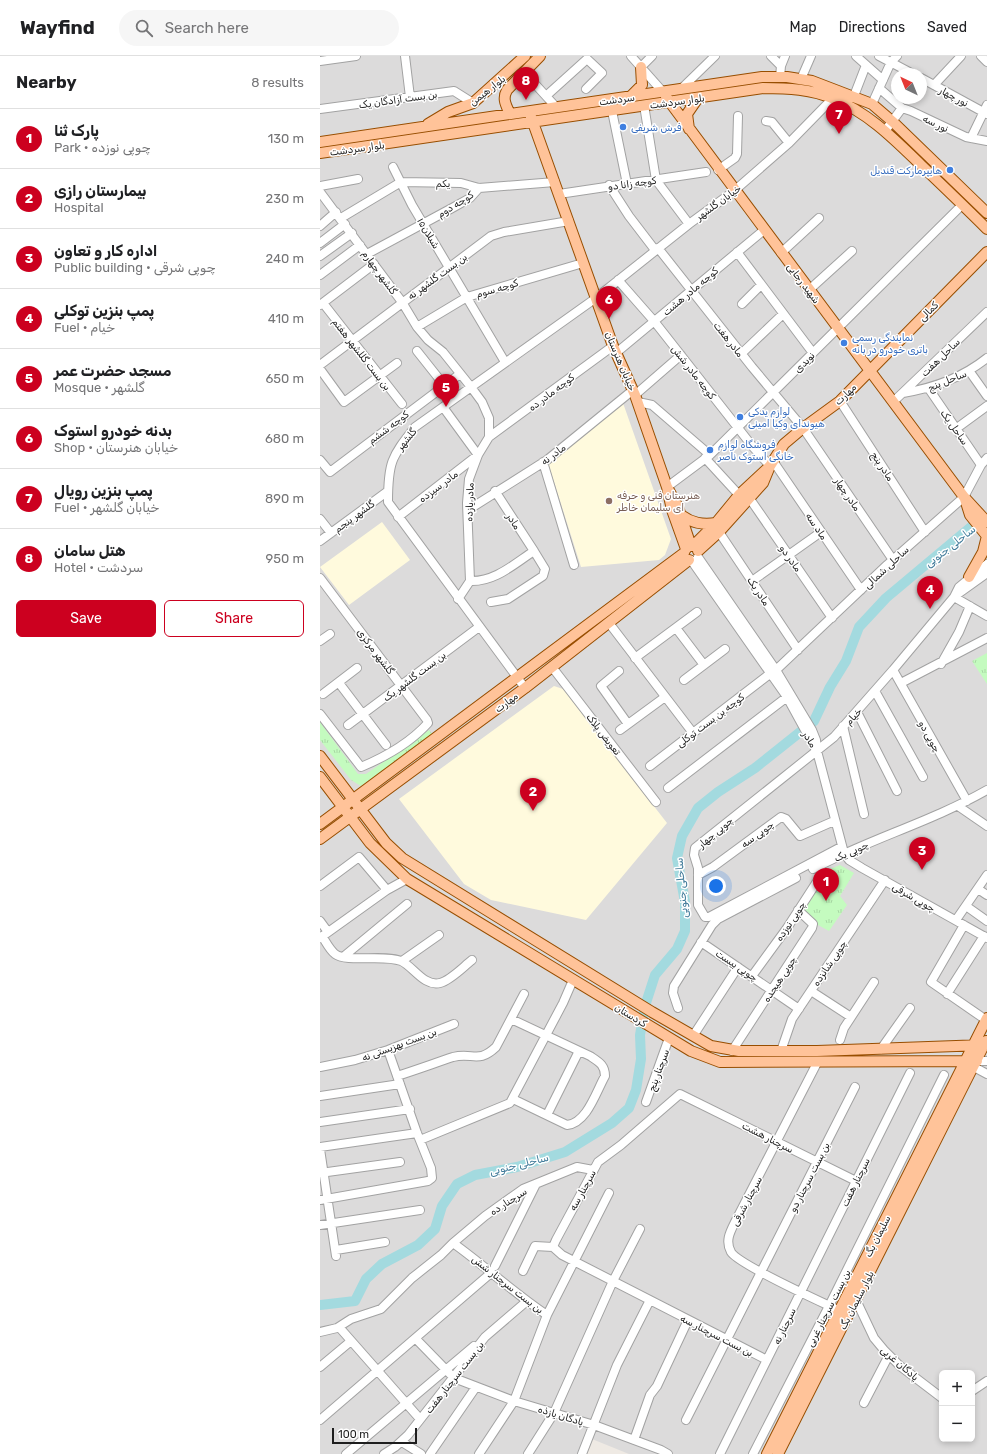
<!DOCTYPE html>
<html lang="en">
<head>
<meta charset="utf-8">
<style>
	:root { --surface:#fff; --page:#f6f6f6; --text:#202124; --muted:#757577; --line:#e0e0e0; --accent:#cc001f }
	body { margin:0; font-family:Rubik,"Noto Sans Arabic",sans-serif; background:var(--page); color:var(--text) }
	.controls { position:absolute; right:12px; bottom:12px; display:grid; overflow:hidden; border-radius:6px; box-shadow:0 2px 6px #0003 }
	.controls button { width:36px; height:36px; display:grid; place-items:center; padding:0; border:0; border-bottom:1px solid var(--line); background:var(--surface); color:var(--text); font:20px sans-serif }
	.compass { position:absolute; left:571px; top:12px; width:36px; height:36px; border-radius:50%; background:var(--surface); box-shadow:0 2px 6px #0003; rotate:317deg }
	.scale { position:absolute; left:12px; bottom:10px; width:85px; box-sizing:border-box; padding-left:4px; border:2px solid #1e1e1e; border-top:0; font-size:11px; line-height:14px; white-space:nowrap; color:#1e1e1e; -webkit-text-stroke:3px #fff; paint-order:stroke }
	.you { position:absolute; left:396px; top:830px; width:14px; height:14px; margin:-10px; border:3px solid #fff; border-radius:50%; background:#1a73e8; box-shadow:0 0 0 6px #1a73e833 }
	.badge { display:grid; place-items:center; width:26px; height:26px; border-radius:50%; background:var(--accent); color:#fff; font-size:13px; font-weight:700 }
	.pin { position:absolute; translate:-50% -33px; filter:drop-shadow(0 1px 2px #0008) }
	.pin::after { content:''; position:absolute; top:21px; width:14px; height:12px; background:inherit; clip-path:polygon(0 0,100% 0,50% 100%) }
	.list { margin:0; padding:0; list-style:none }
	h2 { display:flex; justify-content:space-between; align-items:center; height:52px; margin:0; padding:0 16px; font-size:17px }
	h2 small { font-size:13px; font-weight:400; color:var(--muted) }
	.list li { display:grid; grid-template-columns:26px 1fr auto; gap:12px; align-items:center; box-sizing:border-box; height:60px; padding:0 16px; border-top:1px solid var(--line) }
	.list b { display:block; font-size:15px; white-space:nowrap }
	.list p { margin:0; font-size:13px; white-space:nowrap; color:var(--muted) }
	.list em { font-size:13px; font-style:normal; color:var(--muted) }
	.actions { display:flex; gap:8px; padding:12px 16px }
	.actions a { flex:1; padding:9px 0; border:1px solid var(--accent); border-radius:6px; text-align:center; font-size:14px; color:var(--accent) }
	.actions .main { background:var(--accent); color:#fff }
	.icon { flex:none; width:22px; height:22px; fill:none; stroke:currentColor; stroke-width:2; stroke-linecap:round; stroke-linejoin:round }
	.map { position:relative; flex:none; width:667px; height:1398px; overflow:hidden }
	header { display:flex; align-items:center; gap:24px; box-sizing:border-box; height:56px; padding:0 20px; background:var(--surface); border-bottom:1px solid var(--line) }
	header strong { font-size:19px }
	nav { display:flex; gap:22px; margin-inline-start:auto; font-size:14px }
	.search { width:280px; height:36px; background:var(--page); display:flex; align-items:center; gap:10px; box-sizing:border-box; padding:0 14px; border-radius:22px; color:var(--muted); font-size:15px }
	main { display:flex }
	aside { flex:1; background:var(--surface) }
	.map>svg:first-child { display:block }
	.residential { fill:#dcdbdb; fill-rule:evenodd }
	.education { fill:#fffadd }
	.park { fill:url(#park-tufts) }
	.lines { fill:none; stroke-linecap:round; stroke-linejoin:round }
	.river { stroke:#a3dadf; stroke-width:10 }
	.minor-casing { stroke:#a2a2a2; stroke-width:10 }
	.major-casing { stroke:#984e00; stroke-width:12 }
	.minor { stroke:#fff; stroke-width:8 }
	.major { stroke:#ffc399; stroke-width:10 }
	.shop-dot { fill:#3f7fe0; stroke:#fff; stroke-width:1.5 }
	.education-dot { fill:#8d6e63; stroke:#fff; stroke-width:1.5 }
	.labels { text-anchor:middle; stroke-width:3; stroke-linejoin:round; paint-order:stroke }
	.street-label { font-size:10px; fill:#1e1e1e; stroke:#fff }
	.shop-label { font-size:10px; fill:#366cbe; stroke:#fff; text-anchor:start }
	.education-label { font-size:10px; fill:#785e54; stroke:#fff; text-anchor:start }
	.water-label { font-size:11px; font-style:italic; fill:#3f7a99; stroke:#fff }
</style>
</head>
<body>
<header>
<strong>Wayfind</strong>
<div class="search"><svg class="icon" aria-label="search" viewBox="0 0 24 24"><circle cx="10" cy="10" r="6"/><path d="M15 15l6 6"/></svg>Search here</div>
<nav><a>Map</a><a>Directions</a><a>Saved</a></nav>
</header>
<main>
<aside>
<h2>Nearby<small>8 results</small></h2>
<ul class="list">
<li><span class="badge">1</span><div><b>پارک ثنا</b><p>Park · چوپی نوزده</p></div><em>130 m</em></li>
<li><span class="badge">2</span><div><b>بیمارستان رازی</b><p>Hospital</p></div><em>230 m</em></li>
<li><span class="badge">3</span><div><b>اداره کار و تعاون</b><p>Public building · چوپی شرقی</p></div><em>240 m</em></li>
<li><span class="badge">4</span><div><b>پمپ بنزین توکلی</b><p>Fuel · خیام</p></div><em>410 m</em></li>
<li><span class="badge">5</span><div><b>مسجد حضرت عمر</b><p>Mosque · گلشهر</p></div><em>650 m</em></li>
<li><span class="badge">6</span><div><b>بدنه خودرو استوک</b><p>Shop · خیابان هنرستان</p></div><em>680 m</em></li>
<li><span class="badge">7</span><div><b>پمپ بنزین رویال</b><p>Fuel · خیابان گلشهر</p></div><em>890 m</em></li>
<li><span class="badge">8</span><div><b>هتل سامان</b><p>Hotel · سردشت</p></div><em>950 m</em></li>
</ul>
<div class="actions"><a class="main">Save</a><a>Share</a></div>
</aside>
<div class="map">
<svg width="667" height="1398" viewBox="0 0 667 1398">
	<defs>
		<pattern id="park-tufts" width="24" height="20" patternUnits="userSpaceOnUse"><rect width="24" height="20" fill="#c4fbbf"/><path d="M3 7l-1-3M5 7V3M7 7l1-3M15 17l-1-3M17 17v-4M19 17l1-3" fill="none" stroke="#a8d7a4"/></pattern>
	</defs>
	<rect width="100%" height="100%" fill="#efeae4"/>
	<path class="residential" d="M0 0H667V1398H309L267 1381 258 1398H0ZM577 18H601V42H577ZM622 1317H652V1383H622Z"/>
	<path class="education" d="M303 347 351 483 345 499 339 504 261 511 228 407Z
		M62 466 90 504 29 549 0 511Z
		M234 630 243 633 347 767 266 864 171 844 144 828 79 743Z"/>
	<path class="park" d="M667 597V628L652 605Z
		M0 666 38 718H46L109 674 113 679 41 730 31 724 0 684Z
		M520 809 534 817 520 840 527 849 509 875 498 869 482 855 510 813Z"/>
	<g class="lines">
		<path class="river" d="M0 1249 35 1245 46 1223 62 1208 98 1189 115 1173 122 1150 137 1128 155 1119 197 1111 245 1096 292 1067 309 1052 316 1034 321 1003 320 979 325 950 335 919 357 893 365 875V846L357 802 362 780 378 752 398 736 435 712 494 665 510 631 526 605 539 571 566 542 652 470 663 465"/>
		<defs>
			<path id="minor" d="M85 0 90 41
				M311 0 343 36
				M451 0 461 10 460 21
				M536 0 563 24
				M559 0 593 18
				M661 0 667 6
				M0 5 36 0
				M461 10 465 0
				M321 11 332 0
				M204 16 236 51
				M601 22 667 58
				M481 23 491 0
				M614 29 641 0
				M559 32 582 52
				M361 33 395 0
				M226 40 267 3 282 17 266 33
				M534 40 546 9
				M552 48 571 6 577 0
				M324 49 336 124 369 168
				M0 53 134 35 153 47
				M292 55 307 128
				M446 65 452 66 469 87
				M565 75 582 52 591 55 646 81 667 85
				M651 82 667 49
				M73 111 92 149 185 306
				M398 114 415 102 417 98 418 60
				M289 129 309 160 335 194
				M0 130 38 123
				M0 136 82 246 97 271 108 284 123 296 151 331 162 346 169 362V381L158 399 149 423 147 447 150 525 138 543
				M239 138 386 116
				M21 162 81 126 141 127 159 132 235 126
				M0 170 16 156
				M0 187 25 168
				M338 192 432 311 483 372 573 504
				M417 196 493 297
				M461 197 499 162
				M47 198 134 151 150 142 159 132
				M0 200 32 177
				M0 219 40 189
				M298 224 334 265 433 391 450 410
				M489 234 532 195
				M3 247 82 348
				M422 248 441 229
				M0 249 54 208
				M97 271 147 241 263 207
				M97 295 124 329
				M296 297 444 174
				M421 298 463 258
				M0 309 171 180 184 176 249 165
				M0 313 24 346 77 307
				M650 316 667 340
				M609 333 661 409
				M583 337C614 332 642 322 667 302
				M315 339 361 299
				M520 345 605 476
				M318 346 332 349 390 399 642 149
				M573 346 667 256
				M637 372 667 350
				M169 381 293 290
				M385 402 419 439
				M0 404 10 416 140 318
				M453 405 541 534
				M223 406 254 509
				M347 431 390 399
				M175 435 214 495
				M430 443 512 562
				M148 454 227 404 313 334
				M78 461 158 399 123 351
				M0 463 11 477
				M399 476 478 594
				M0 485 68 435
				M378 501 456 614 492 674 496 684 497 695 524 797 529 804 542 812 667 882
				M371 504 467 641 496 694
				M0 522 107 664 108 667C90 687 65 701 41 711L0 658
				M150 525C175 526 194 508 214 495L225 513 223 520 188 543 171 546
				M432 525 501 476
				M635 540 667 517
				M634 541 667 560
				M289 567 373 677
				M356 572 384 609
				M0 585 10 578
				M315 602 377 556
				M621 608 639 576 650 550
				M232 611 336 746
				M456 614 567 509 644 441 661 409 667 402
				M573 614 647 745
				M299 615 281 630 308 668
				M364 624 405 593
				M19 627 66 689
				M581 627 667 582
				M205 632 68 446C68 407 71 401 95 371L276 242 369 168 414 135 469 87 513 42
				M555 635 603 721
				M3 638 37 612
				M537 656 577 735
				M28 669 159 571
				M523 670 544 758
				M300 674 345 641
				M330 710 451 617
				M348 732 467 641
				M638 750 667 770
				M521 791 389 861H385L378 849V812L374 799 375 792 514 681 573 614 634 541 639 531 667 508
				M493 813C549 783 611 766 667 734
				M378 819 393 811 461 761 466 763 480 780 514 765
				M0 830 39 801 67 834
				M658 833 667 839
				M646 850 667 865
				M636 864 667 819
				M0 865 8 876
				M644 869 611 926 666 964
				M2 880C6 886 9 893 15 898 27 907 64 898 81 905 93 910 104 931 120 927 131 924 143 911 152 904
				M0 882 67 834 87 823
				M381 886 479 953
				M23 901 87 848
				M82 905 119 879
				M432 920 467 872 500 821 502 817 500 809
				M491 935 531 961
				M627 938 664 880
				M358 952 353 937 354 930 392 869 398 863 476 822
				M191 963 270 1000C279 1006 285 1009 285 1020 276 1036 267 1067 247 1069L193 1043
				M373 980 418 911
				M520 984 524 972 554 926
				M561 993 590 952
				M412 995 492 872 493 868 478 854
				M461 995 472 963 565 824
				M657 1005H667
				M497 1007 415 1166C410 1176 405 1185 411 1196 418 1208 497 1244 514 1252
				M0 1011 35 1004 68 994 134 968
				M654 1011 667 1018
				M77 1020C96 1014 115 1007 133 1001 153 996 158 1008 176 991L204 938
				M0 1040 80 1028
				M326 1046 349 982
				M227 1059 259 995
				M0 1066 90 1053
				M100 1084 190 1047 243 947 253 924
				M0 1091 97 1077
				M0 1093 16 1200
				M0 1117 80 1106
				M0 1144 108 1125 112 1122 111 1112 97 1077 68 994
				M0 1169 100 1154
				M133 1187 165 1160 203 1133 257 1111 273 1114
				M16 1194 65 1186
				M175 1210 216 1128
				M443 1212 535 1031
				M203 1215 215 1190 233 1191
				M536 1244 554 1282 564 1294 580 1310 622 1342
				M19 1271 100 1363
				M0 1276 17 1272 31 1263 61 1253 92 1222 121 1199 133 1187C165 1210 194 1237 227 1259
				M96 1283 134 1322 194 1345 274 1369 341 1394 348 1398
				M447 1304 242 1199 233 1191 236 1184 278 1106 301 1089 360 1038 536 1125
				M0 1311 31 1285
				M652 1335 667 1325
				M544 1347 569 1299
				M0 1364 171 1217
				M366 1364 441 1216
				M314 1384 330 1339 337 1330 368 1264
				M82 1386 101 1398
				M26 1398 154 1290
				M64 1398 75 1391 88 1379 165 1281 207 1245
				M110 1398 156 1331
				M159 1398 194 1345 227 1259 289 1137
				M208 1398 234 1357 293 1225 320 1173
				M262 1398 297 1309 330 1244
				M400 1398 590 1017
				M433 1398 509 1250 624 1019"/>
			<path id="major" d="M310 41 322 29 321 11
				M346 41 644 441 667 466
				M190 58C186 49 182 43 187 34L220 0
				M211 61 293 290 315 339 347 431
				M108 68 128 56 153 47 205 0
				M369 73 367 58 378 42
				M0 86 442 21H467L492 25 552 48 573 66 667 157
				M0 97 443 32C467 32 492 33 514 43 549 57 575 84 601 109 623 130 645 151 667 173
				M450 410 464 388 483 372 520 345 667 196
				M645 443 650 459 667 480
				M361 459C372 467 382 469 396 467
				M373 490 396 467 419 439 450 410 443 427 399 476 378 495
				M366 493 352 454 347 431 358 451 371 490
				M649 521 663 496 667 480
				M0 700 66 787 82 802 332 956 391 990 419 995H497L664 989
				M0 721 50 787 87 823 371 995 400 1006 657 1005
				M0 768 364 497
				M0 783 205 632 369 504
				M447 1398 667 962
				M458 1398 666 985"/>
		</defs>
		<use href="#minor" class="minor-casing"/>
		<use href="#major" class="major-casing"/>
		<use href="#minor" class="minor"/>
		<use href="#major" class="major"/>
	</g>
	<g class="shop-dot">
		<circle cx="303" cy="71" r="4"/>
		<circle cx="630" cy="114" r="4"/>
		<circle cx="524" cy="287" r="4"/>
		<circle cx="420" cy="361" r="4"/>
		<circle cx="390" cy="394" r="4"/>
	</g>
	<circle class="education-dot" cx="289" cy="445" r="4"/>
	<g class="labels">
		<g class="street-label">
			<text transform="translate(167 34) rotate(-38)" y="4">بلوار هیمن</text>
			<text transform="translate(634 40) rotate(28)" y="4">نور چهار</text>
			<text transform="translate(78 43) rotate(-8)" y="4">بن بست آزادگان یک</text>
			<text transform="translate(297 43) rotate(-8)" y="4">سردشت</text>
			<text transform="translate(357 45) rotate(-8)" y="4">بلوار سردشت</text>
			<text transform="translate(616 67) rotate(26)" y="4">نور سه</text>
			<text transform="translate(37 92) rotate(-8)" y="4">بلوار سردشت</text>
			<text transform="translate(123 127) rotate(1)" y="4">یکم</text>
			<text transform="translate(312 127) rotate(-8)" y="4">کوچه زانا دو</text>
			<text transform="translate(398 146) rotate(-36)" y="4">خیابان گلشهر</text>
			<text transform="translate(135 148) rotate(-32)" y="4">کوچه دوم</text>
			<text transform="translate(109 177) rotate(59)" y="4">شیلان۱۵</text>
			<text transform="translate(60 216) rotate(54)" y="4">گلشهر چهارم</text>
			<text transform="translate(117 220) rotate(-36)" y="4">بن بست گلشهر نه</text>
			<text transform="translate(484 227) rotate(53)" y="4">شهید رجایی</text>
			<text transform="translate(177 232) rotate(-16)" y="4">کوچه سوم</text>
			<text transform="translate(370 235) rotate(-40)" y="4">کوچه مادر هشت</text>
			<text transform="translate(608 255) rotate(-45)" y="4">کمالی</text>
			<text transform="translate(409 283) rotate(52)" y="4">مادر هفت</text>
			<text transform="translate(42 298) rotate(52)" y="4">بن بست گللشهر هفتم</text>
			<text transform="translate(620 301) rotate(-44)" y="4">ساحل هفت</text>
			<text transform="translate(301 305) rotate(67)" y="4">خیابان هنرستان</text>
			<text transform="translate(484 306) rotate(-46)" y="4">نویدی</text>
			<text transform="translate(374 316) rotate(52)" y="4">کوچه مادر شش</text>
			<text transform="translate(627 324) rotate(-22)" y="4">ساحل پنج</text>
			<text transform="translate(231 336) rotate(-37)" y="4">کوچه مادر ده</text>
			<text transform="translate(525 338) rotate(-44)" y="4">مهارت</text>
			<text transform="translate(68 371) rotate(-37)" y="4">کوچه ششم</text>
			<text transform="translate(635 371) rotate(55)" y="4">ساحل یک</text>
			<text transform="translate(86 383) rotate(-51)" y="4">گلشهر</text>
			<text transform="translate(233 398) rotate(-37)" y="4">مادر نه</text>
			<text transform="translate(563 410) rotate(57)" y="4">مادر پنج</text>
			<text transform="translate(118 430) rotate(-37)" y="4">مادر سیزده</text>
			<text transform="translate(528 438) rotate(56)" y="4">مادر چهار</text>
			<text transform="translate(149 446) rotate(-88)" y="4">مادر یازده</text>
			<text transform="translate(34 460) rotate(-36)" y="4">گلشهر پنجم</text>
			<text transform="translate(194 465) rotate(57)" y="4">مادر</text>
			<text transform="translate(497 470) rotate(56)" y="4">ماد سه</text>
			<text transform="translate(471 502) rotate(55)" y="4">مادر دو</text>
			<text transform="translate(566 511) rotate(-43)" y="4">ساحلی شمالی</text>
			<text transform="translate(439 535) rotate(56)" y="4">مادر یک</text>
			<text transform="translate(56 595) rotate(53)" y="4">گلشهر مرکزی</text>
			<text transform="translate(94 620) rotate(-37)" y="4">بن بست گلشهر یک</text>
			<text transform="translate(186 646) rotate(-37)" y="4">مهارت</text>
			<text transform="translate(533 660) rotate(-48)" y="4">خیام</text>
			<text transform="translate(390 664) rotate(-37)" y="4">کوچه بن بست توکلی</text>
			<text transform="translate(284 678) rotate(52)" y="4">تعویض پلاک</text>
			<text transform="translate(610 680) rotate(61)" y="4">چوپی دو</text>
			<text transform="translate(490 683) rotate(58)" y="4">مادر</text>
			<text transform="translate(395 776) rotate(-40)" y="4">چوپی چهار</text>
			<text transform="translate(437 778) rotate(-36)" y="4">چوپی سه</text>
			<text transform="translate(531 795) rotate(-24)" y="4">چوپی یک</text>
			<text transform="translate(594 841) rotate(30)" y="4">چوپی شرقی</text>
			<text transform="translate(470 865) rotate(-56)" y="4">چوپی نوزده</text>
			<text transform="translate(509 907) rotate(-56)" y="4">چوپی شانزده</text>
			<text transform="translate(417 909) rotate(34)" y="4">چوپی بیست</text>
			<text transform="translate(459 923) rotate(-57)" y="4">چوپی هیجده</text>
			<text transform="translate(311 959) rotate(31)" y="4">کردستان</text>
			<text transform="translate(79 988) rotate(-20)" y="4">بن بست بهزیستی نه</text>
			<text transform="translate(338 1014) rotate(-70)" y="4">سرچنار پنج</text>
			<text transform="translate(448 1081) rotate(27)" y="4">سرچنار هشت</text>
			<text transform="translate(489 1121) rotate(-63)" y="4">بن بست سرچنار دو</text>
			<text transform="translate(535 1126) rotate(-64)" y="4">سرچنار هفت</text>
			<text transform="translate(262 1134) rotate(-61)" y="4">سرچنار سه</text>
			<text transform="translate(188 1145) rotate(-33)" y="4">سرچنار ده</text>
			<text transform="translate(426 1145) rotate(-62)" y="4">سرچنار شرقی</text>
			<text transform="translate(557 1180) rotate(-63)" y="4">سلیمان بگ</text>
			<text transform="translate(188 1228) rotate(38)" y="4">بن بست سرچنار شش</text>
			<text transform="translate(536 1244) rotate(-63)" y="4">بلوار سلیمان بگ</text>
			<text transform="translate(508 1252) rotate(-63)" y="4">بن بست سرچنار غربی</text>
			<text transform="translate(464 1270) rotate(-64)" y="4">سرچنار نه</text>
			<text transform="translate(397 1279) rotate(27)" y="4">بن بست سرچنار سه</text>
			<text transform="translate(580 1307) rotate(41)" y="4">پادگان غربی</text>
			<text transform="translate(134 1321) rotate(-52)" y="4">بن بست سرچنار هفت</text>
			<text transform="translate(241 1359) rotate(17)" y="4">پادگان یازذه</text>
		</g>
		<g class="shop-label">
			<text x="311" y="75">فرش شریفی</text>
			<text x="622" y="118" text-anchor="end">هایپرمارکت قندیل</text>
			<text x="532" y="285">نمایندگی رسمی<tspan x="532" dy="12">باتری خودرو در بانه</tspan></text>
			<text x="428" y="359">لوازم یدکى<tspan x="428" dy="12">هیونداى وکیا امینى</tspan></text>
			<text x="398" y="392">فروشگاه لوازم<tspan x="398" dy="12">خانگى استوک ناصر</tspan></text>
		</g>
		<g class="education-label">
			<text x="297" y="443">هنرستان فنی و حرفه<tspan x="297" dy="12">ای سلیمان خاطر</tspan></text>
		</g>
		<g class="water-label">
			<text transform="translate(630 490) rotate(-38)" y="4">ساحلی جنوبی</text>
			<text transform="translate(361 832) rotate(-95)" y="4">ساحلی جنوبی</text>
			<text transform="translate(199 1108) rotate(-14)" y="4">ساحلی جنوبی</text>
		</g>
	</g>
</svg>
<div class="controls">
<button>+</button>
<button>−</button>
</div>
<svg class="compass" viewBox="-18 -18 36 36"><path d="M0-13l5 13h-10z" fill="#e53935"/><path d="M0 13l5-13h-10z" fill="#757577"/></svg>
<div class="scale">100 m</div>
<div class="you"></div>
<div class="pin badge" style="left:506px;top:845px">1</div>
<div class="pin badge" style="left:213px;top:755px">2</div>
<div class="pin badge" style="left:602px;top:814px">3</div>
<div class="pin badge" style="left:610px;top:553px">4</div>
<div class="pin badge" style="left:126px;top:351px">5</div>
<div class="pin badge" style="left:289px;top:263px">6</div>
<div class="pin badge" style="left:519px;top:78px">7</div>
<div class="pin badge" style="left:206px;top:44px">8</div>
</div>
</main>
</body>
</html>
